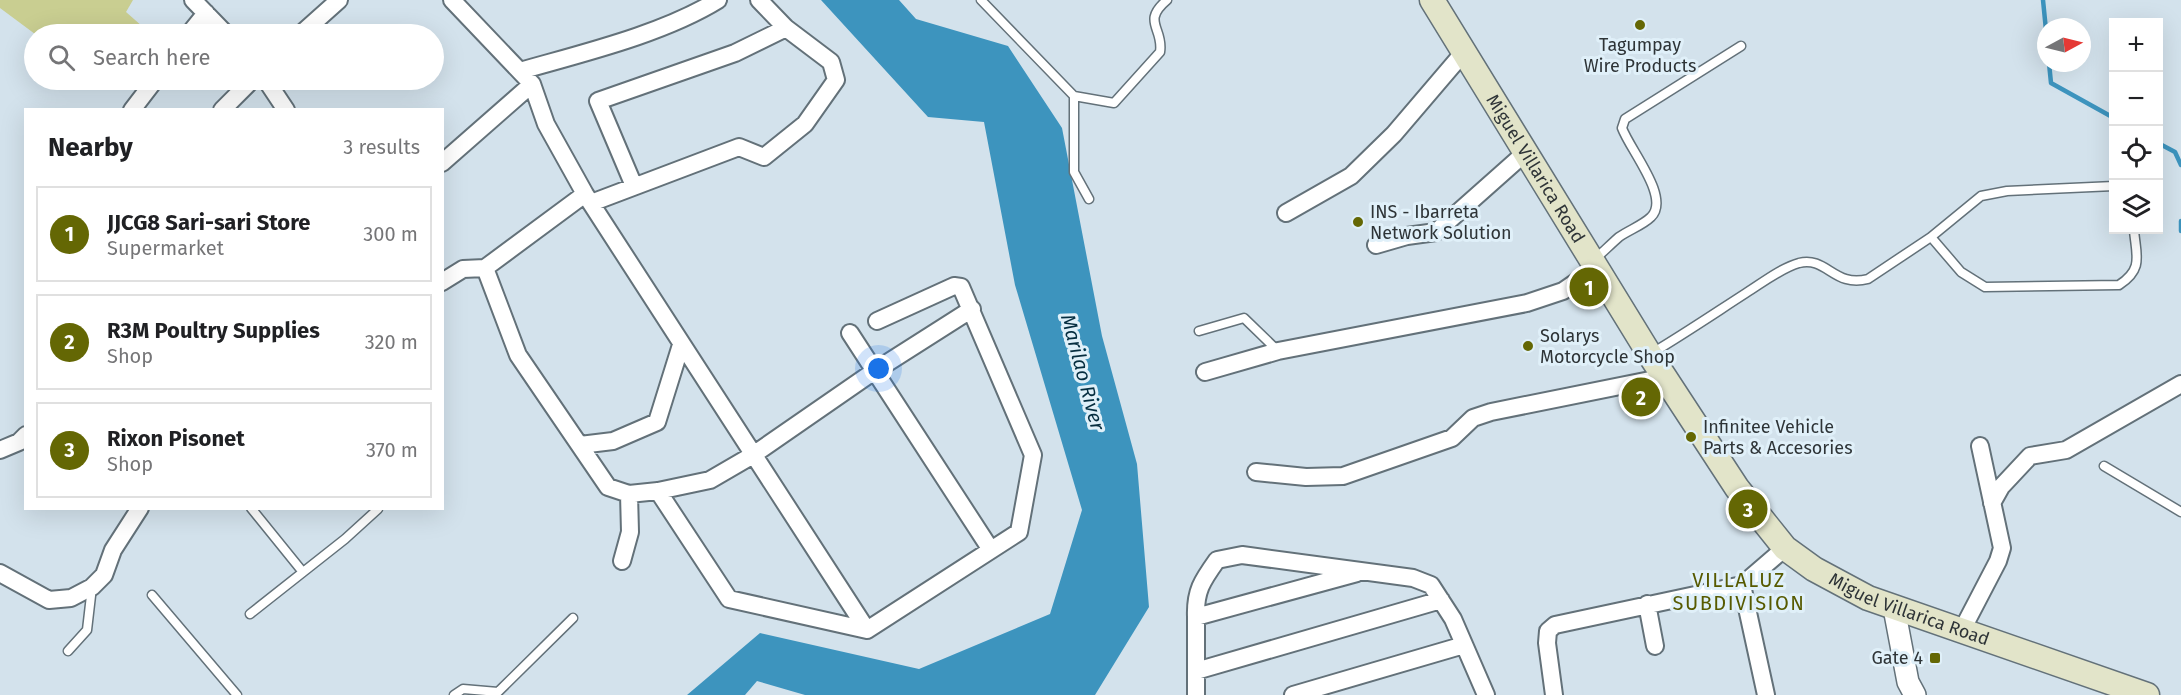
<!DOCTYPE html>
<html lang="en">
<head>
<meta charset="utf-8">
<style>
	:root { --surface:#fff; --page:#f6f6f6; --text:#202124; --muted:#757577; --line:#e0e0e0; --accent:#646704 }
	body { margin:0; font-family:"Fira Sans",sans-serif; background:var(--page); color:var(--text) }
	.controls { position:absolute; right:18px; top:18px; display:grid; overflow:hidden; border-radius:0px; box-shadow:0 6px 24px #0002 }
	.controls button { width:54px; height:54px; display:grid; place-items:center; padding:0; border:0; border-bottom:2px solid var(--line); background:var(--surface); color:var(--text); font:30px sans-serif }
	.compass { position:absolute; left:2037px; top:18px; width:54px; height:54px; border-radius:50%; background:var(--surface); box-shadow:0 6px 24px #0002; rotate:83deg }
	.you { position:absolute; left:879px; top:369px; width:21px; height:21px; margin:-15px; border:4px solid #fff; border-radius:50%; background:#1a73e8; box-shadow:0 0 0 9px #1a73e833 }
	.badge { display:grid; place-items:center; width:39px; height:39px; border-radius:50%; background:var(--accent); color:#fff; font-size:20px; font-weight:700 }
	.pin { position:absolute; translate:-50% -50%; border:3px solid #fff; box-shadow:0 2px 6px #0006 }
	.list { margin:0; padding:0; list-style:none }
	h2 { display:flex; justify-content:space-between; align-items:center; height:78px; margin:0; padding:0 24px; font-size:26px }
	h2 small { font-size:20px; font-weight:400; color:var(--muted) }
	.list li { display:grid; grid-template-columns:39px 1fr auto; gap:18px; align-items:center; box-sizing:border-box; height:96px; margin:0 12px 12px; padding:0 12px; border:2px solid var(--line); border-radius:0px }
	.list b { display:block; font-size:22px; white-space:nowrap }
	.list p { margin:0; font-size:20px; white-space:nowrap; color:var(--muted) }
	.list em { font-size:20px; font-style:normal; color:var(--muted) }
	.icon { flex:none; width:33px; height:33px; fill:none; stroke:currentColor; stroke-width:2; stroke-linecap:round; stroke-linejoin:round }
	.map { position:relative; flex:none; width:2181px; height:695px; overflow:hidden }
	.search { position:absolute; background:var(--surface); box-shadow:0 6px 24px #0002; left:24px; top:24px; width:420px; height:66px; display:flex; align-items:center; gap:15px; box-sizing:border-box; padding:0 21px; border-radius:33px; color:var(--muted); font-size:22px }
	.panel { position:absolute; background:var(--surface); box-shadow:0 6px 24px #0002; left:24px; top:108px; width:420px; height:402px; border-radius:0px }
	.map>svg:first-child { display:block }
	.green { fill:#c9ce91 }
	.water { fill:#3d94be }
	.lines { fill:none; stroke-linecap:round; stroke-linejoin:round }
	.stream { stroke:#3d94be; stroke-width:4.5 }
	.service-casing { stroke:#637179; stroke-width:11 }
	.minor-casing { stroke:#637179; stroke-width:20 }
	.tertiary-casing { stroke:#637179; stroke-width:24 }
	.secondary-casing { stroke:#637179; stroke-width:27 }
	.service { stroke:#fff; stroke-width:8 }
	.minor { stroke:#fff; stroke-width:16 }
	.tertiary { stroke:#fff; stroke-width:21 }
	.secondary { stroke:#e2e4c9; stroke-width:24 }
	.poi-dot { fill:#646704; stroke:#e0f0f9; stroke-width:2 }
	.labels { text-anchor:middle; stroke-width:6; stroke-linejoin:round; paint-order:stroke }
	.poi-label { font-size:18px; fill:#2e3437; stroke:#e0f0f9; text-anchor:start }
	.street-label { font-size:18px; fill:#2e3437; stroke:#e0f0f9 }
	.water-label { font-size:20px; font-style:italic; fill:#062e40; stroke:#e0f0f9 }
	.neighbourhood-label { font-size:20px; letter-spacing:1.5px; fill:#575a00; stroke:#e0f0f9 }
</style>
</head>
<body>
<div class="map">
<svg width="2181" height="695" viewBox="0 0 2181 695">
	<rect width="100%" height="100%" fill="#d3e2ec"/>
	<path class="green" d="M0 0H133L126 12 151 34H35L0 8Z"/>
	<path class="water" d="M821 0H899L916 19 1008 46 1062 128 1102 336 1137 464 1149 607 1095 695H805L757 681 745 695H687L760 633 919 669 1050 614 1082 510 1015 285 984 122 928 117Z"/>
	<g class="lines">
		<path class="stream" d="M2043 0 2046 30
			M2049 63 2051 83 2114 118
			M2158 143 2175 152 2181 165
			M2181 221V231"/>
		<defs>
			<path id="service" d="M981 0 1074 96V172L1089 199
				M1074 96 1114 103 1160 52C1164 28 1141 22 1167 0
				M2114 186 2007 191 1981 196 1931 237 1961 272 1985 287 2119 285C2144 269 2136 255 2134 230
				M1595 259C1603 252 1611 244 1619 237 1629 230 1643 225 1651 217 1671 198 1630 150 1622 128L1625 119 1741 46
				M1199 331 1244 318 1278 351
				M1652 353C1684 334 1715 313 1746 293 1762 283 1781 268 1799 263 1827 256 1834 288 1868 279L1931 237
				M2104 466 2181 512
				M251 508 302 571
				M152 595 237 695
				M250 614 345 539 378 509
				M68 651 87 630 92 587
				M454 695 463 689 498 692 573 618"/>
			<path id="minor" d="M193 0 226 34
				M452 0 532 84 546 124 585 194 867 630
				M189 34 206 13
				M301 34 339 0
				M520 71C583 53 663 34 718 0
				M266 80 286 110
				M132 110 155 80
				M222 110 252 80
				M442 163 532 84
				M634 186 598 101 735 53 786 28
				M591 203 739 147 764 157 805 124 836 80 831 62 786 28 759 0
				M1286 213 1351 176 1394 134 1464 52
				M1376 245 1407 236 1436 232 1525 153
				M485 268 518 355 608 487 629 494 658 491 710 480 753 455 873 372 972 309
				M442 282 463 269 485 268 585 194
				M850 333 991 550
				M1205 372 1278 351 1527 303 1563 291 1595 269
				M580 445 613 441 657 422 681 345
				M0 450 19 442 26 435
				M1256 472 1306 477 1343 476 1452 438 1473 418 1491 412 1665 377
				M658 491 729 599 867 630 1019 532 1033 455 961 287 954 286 877 321
				M1992 503 2001 487 2030 456 2066 450 2181 384
				M622 561 630 532 629 494
				M0 573 49 600 71 598 92 587 104 575 113 550 140 508
				M1742 585 1766 695
				M1647 604 1655 646
				M1196 617C1195 591 1202 581 1217 560L1242 555 1413 578 1431 585 1453 619 1486 695
				M1961 632 1998 561 2002 548 1980 446
				M1196 671 1441 600
				M1196 695V617L1357 573
				M1293 695 1464 645
				M1554 695 1547 643 1548 631 1555 625 1742 585 1785 548"/>
			<path id="tertiary" d="M1894 608 1908 682 1915 695"/>
			<g id="secondary">
				<path id="s1" d="M1432 0 1650 355 1737 488 1785 548 1814 569 1868 598 2147 695"/>
			</g>
		</defs>
		<use href="#service" class="service-casing"/>
		<use href="#minor" class="minor-casing"/>
		<use href="#tertiary" class="tertiary-casing"/>
		<use href="#secondary" class="secondary-casing"/>
		<use href="#service" class="service"/>
		<use href="#minor" class="minor"/>
		<use href="#tertiary" class="tertiary"/>
		<use href="#secondary" class="secondary"/>
	</g>
	<g class="poi-dot">
		<circle cx="1640" cy="25" r="6"/>
		<circle cx="1358" cy="222" r="6"/>
		<circle cx="1528" cy="346" r="6"/>
		<circle cx="1691" cy="437" r="6"/>
		<rect x="1929" y="652" width="12" height="12" rx="3"/>
	</g>
	<g class="labels">
		<g class="poi-label">
			<text x="1640" y="51" text-anchor="middle">Tagumpay<tspan x="1640" dy="21">Wire Products</tspan></text>
			<text x="1370" y="218">INS - Ibarreta<tspan x="1370" dy="21">Network Solution</tspan></text>
			<text x="1540" y="342">Solarys<tspan x="1540" dy="21">Motorcycle Shop</tspan></text>
			<text x="1703" y="433">Infinitee Vehicle<tspan x="1703" dy="21">Parts &amp; Accesories</tspan></text>
			<text x="1923" y="664" text-anchor="end">Gate 4</text>
		</g>
		<g class="street-label">
			<text dy="6" stroke="none"><textPath href="#s1" startOffset="198">Miguel Villarica Road</textPath></text>
			<text dy="6" stroke="none"><textPath href="#s1" startOffset="792">Miguel Villarica Road</textPath></text>
		</g>
		<g class="water-label">
			<text transform="translate(1083 372) rotate(75)" y="7">Marilao River</text>
		</g>
		<g class="neighbourhood-label">
			<text x="1739" y="587">VILLALUZ<tspan x="1739" dy="23">SUBDIVISION</tspan></text>
		</g>
	</g>
</svg>
<div class="controls">
<button>+</button>
<button>−</button>
<button><svg class="icon" aria-label="locate" viewBox="0 0 24 24"><circle cx="12" cy="12" r="6"/><path d="M12 2v4M12 18v4M2 12h4M18 12h4"/></svg></button>
<button><svg class="icon" aria-label="layers" viewBox="0 0 24 24"><path d="M12 4l9 5-9 5-9-5zM3 14l9 5 9-5"/></svg></button>
</div>
<svg class="compass" viewBox="-18 -18 36 36"><path d="M0-13l5 13h-10z" fill="#e53935"/><path d="M0 13l5-13h-10z" fill="#757577"/></svg>
<div class="you"></div>
<div class="pin badge" style="left:1589px;top:287px">1</div>
<div class="pin badge" style="left:1641px;top:397px">2</div>
<div class="pin badge" style="left:1748px;top:509px">3</div>
<div class="search"><svg class="icon" aria-label="search" viewBox="0 0 24 24"><circle cx="10" cy="10" r="6"/><path d="M15 15l6 6"/></svg>Search here</div>
<section class="panel">
<h2>Nearby<small>3 results</small></h2>
<ul class="list">
<li><span class="badge">1</span><div><b>JJCG8 Sari-sari Store</b><p>Supermarket</p></div><em>300 m</em></li>
<li><span class="badge">2</span><div><b>R3M Poultry Supplies</b><p>Shop</p></div><em>320 m</em></li>
<li><span class="badge">3</span><div><b>Rixon Pisonet</b><p>Shop</p></div><em>370 m</em></li>
</ul>
</section>
</div>
</body>
</html>
